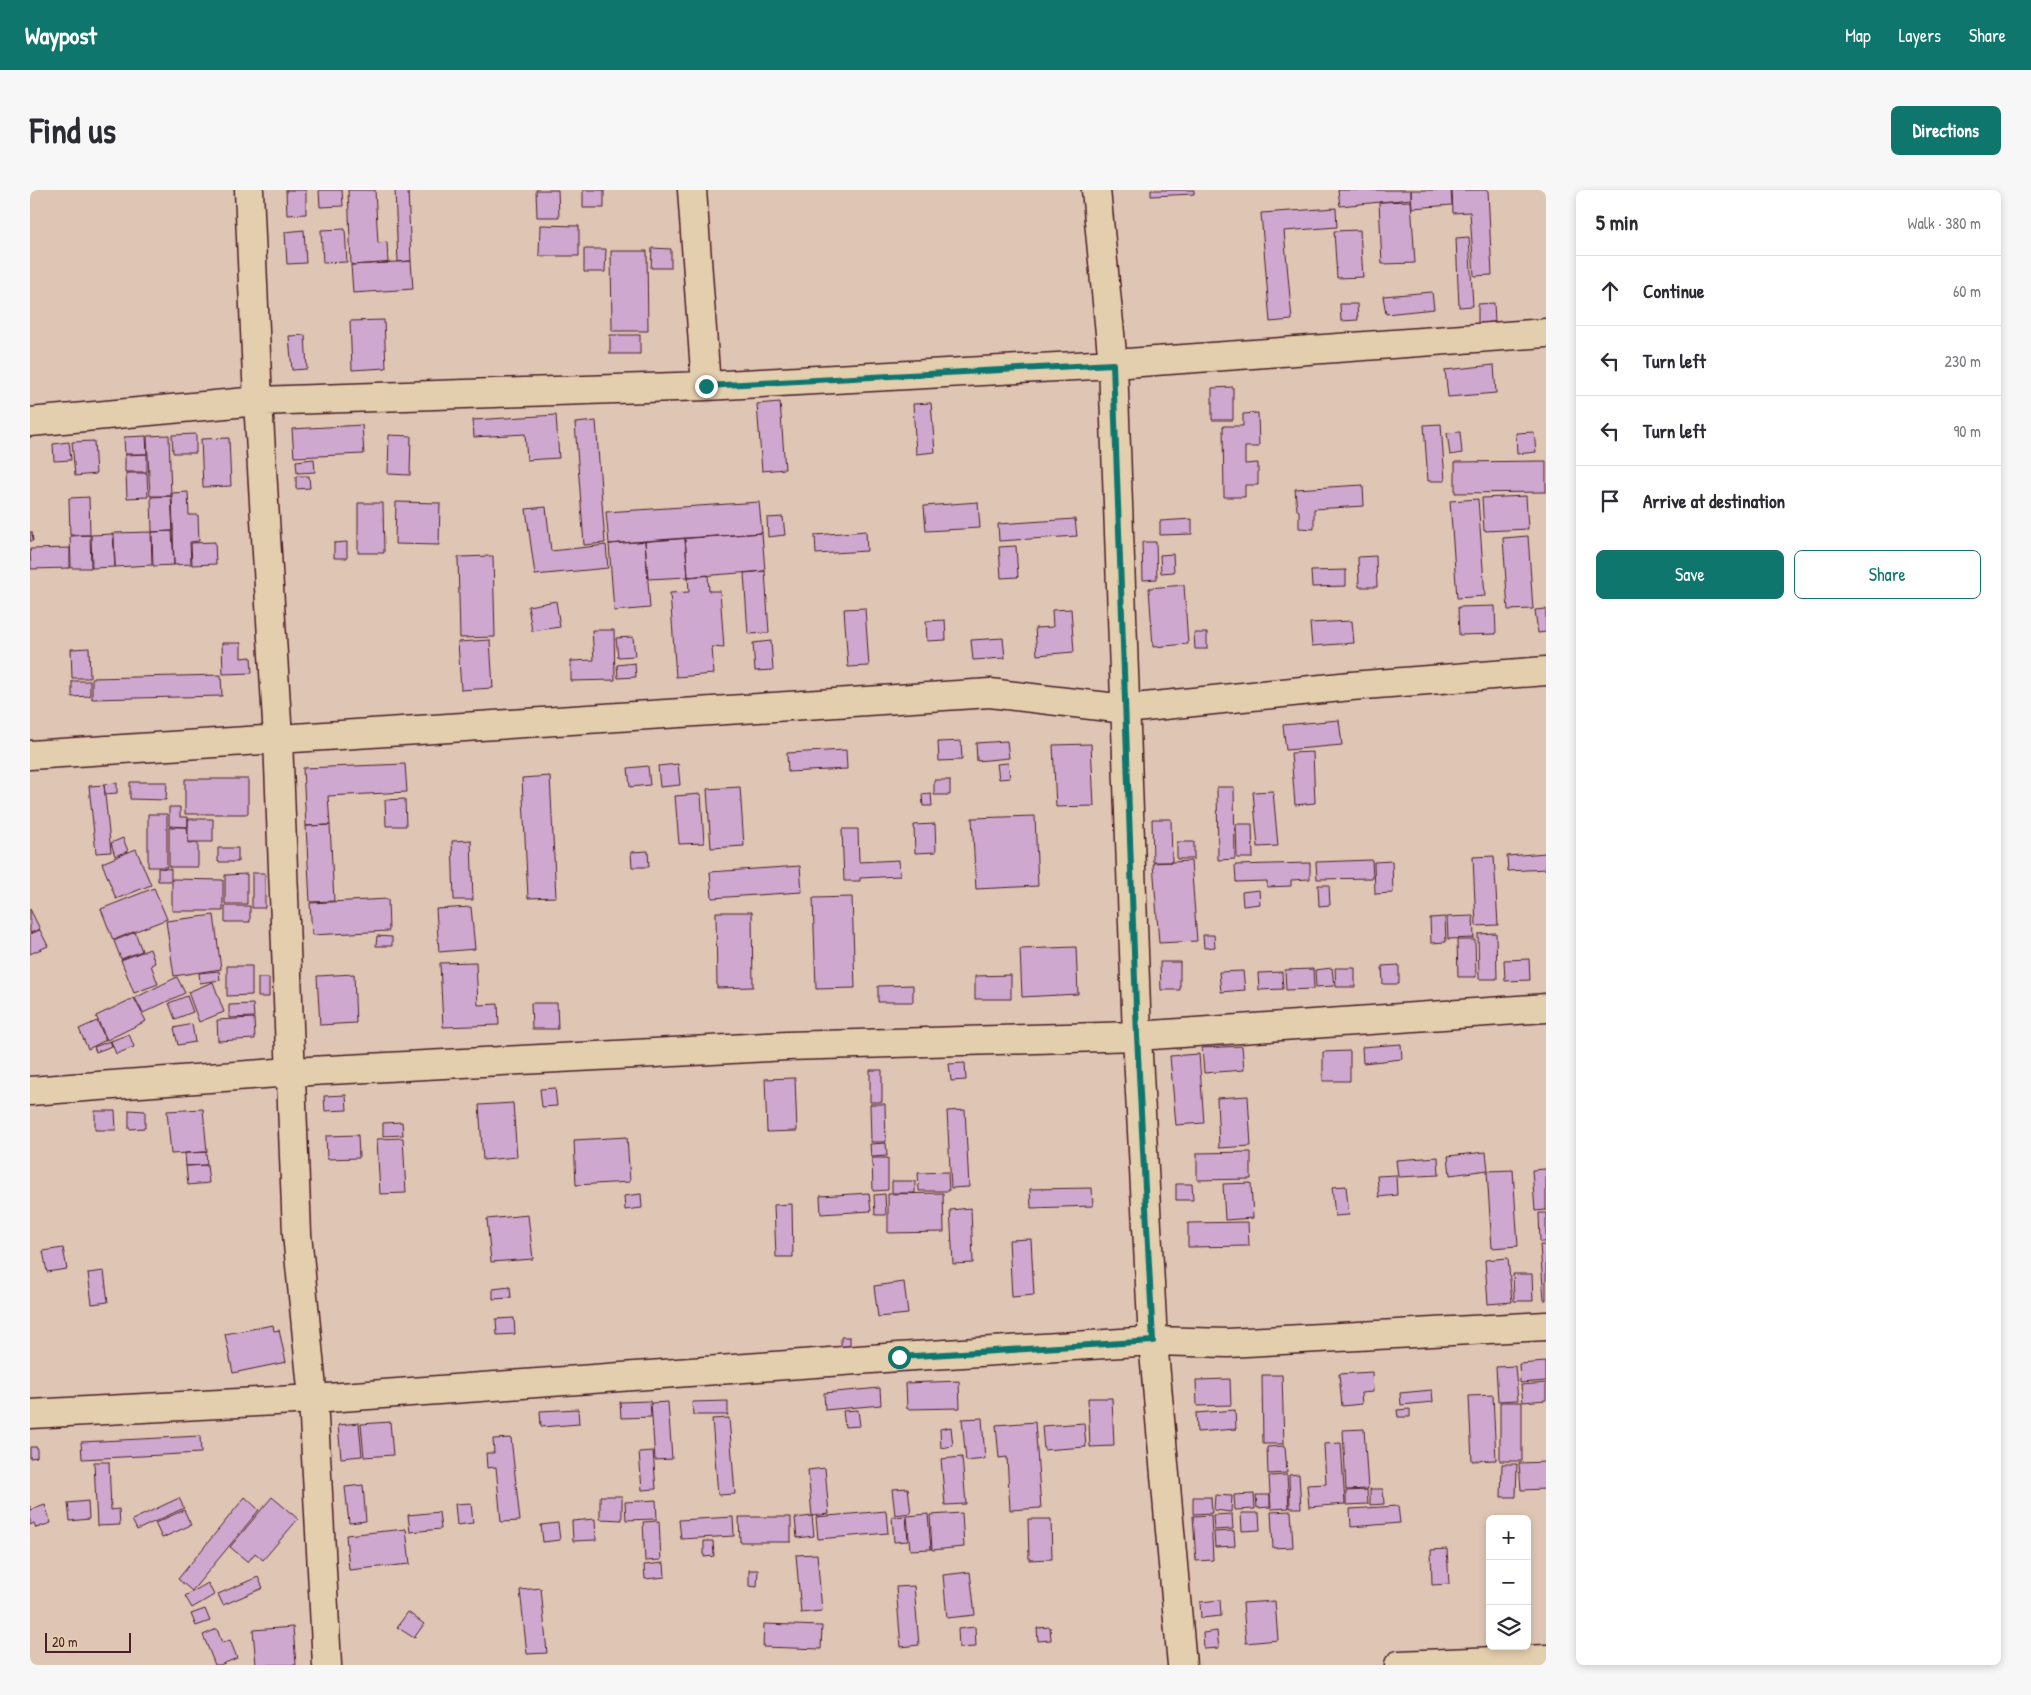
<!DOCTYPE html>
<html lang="en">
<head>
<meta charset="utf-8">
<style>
	:root { --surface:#fff; --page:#f7f7f7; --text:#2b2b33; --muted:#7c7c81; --line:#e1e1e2; --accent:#0f766e }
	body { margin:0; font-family:"Patrick Hand",sans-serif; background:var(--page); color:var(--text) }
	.controls { position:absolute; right:15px; bottom:15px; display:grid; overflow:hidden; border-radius:8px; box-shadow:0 2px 8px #0003 }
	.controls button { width:45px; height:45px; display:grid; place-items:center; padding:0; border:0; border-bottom:1px solid var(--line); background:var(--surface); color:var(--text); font:25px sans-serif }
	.scale { position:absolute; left:15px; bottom:12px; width:86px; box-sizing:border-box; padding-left:5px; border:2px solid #4a1f2b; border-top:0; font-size:14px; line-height:18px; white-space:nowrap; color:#4a1f2b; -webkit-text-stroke:4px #e3cead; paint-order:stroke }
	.stop { position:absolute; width:15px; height:15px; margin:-11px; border:4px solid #0f766e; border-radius:50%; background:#fff }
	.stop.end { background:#0f766e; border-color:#fff; box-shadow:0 1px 5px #0008 }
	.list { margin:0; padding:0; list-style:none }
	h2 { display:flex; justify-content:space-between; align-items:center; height:65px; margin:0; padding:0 20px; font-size:21px }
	h2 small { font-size:16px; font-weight:400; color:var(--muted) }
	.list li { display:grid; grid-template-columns:32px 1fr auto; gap:15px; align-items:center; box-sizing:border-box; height:70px; padding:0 20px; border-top:1px solid var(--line) }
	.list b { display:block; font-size:19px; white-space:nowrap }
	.list em { font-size:16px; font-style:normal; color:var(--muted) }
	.actions { display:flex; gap:10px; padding:15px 20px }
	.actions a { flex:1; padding:11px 0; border:1px solid var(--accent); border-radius:8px; text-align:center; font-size:18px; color:var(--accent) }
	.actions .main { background:var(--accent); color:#fff }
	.icon { flex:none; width:28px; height:28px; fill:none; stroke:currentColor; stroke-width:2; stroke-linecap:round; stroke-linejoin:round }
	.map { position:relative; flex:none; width:1516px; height:1475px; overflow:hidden; border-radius:8px }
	header { display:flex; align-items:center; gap:30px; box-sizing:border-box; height:70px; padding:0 25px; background:var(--accent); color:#fff }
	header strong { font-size:24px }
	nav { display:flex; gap:28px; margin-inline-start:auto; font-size:18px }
	.intro { display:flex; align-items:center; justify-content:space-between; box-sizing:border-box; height:120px; padding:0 30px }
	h1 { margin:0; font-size:35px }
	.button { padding:12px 22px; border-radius:8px; background:var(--accent); color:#fff; font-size:18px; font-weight:700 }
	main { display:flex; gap:30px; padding:0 30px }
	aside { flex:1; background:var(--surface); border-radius:8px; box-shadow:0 2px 8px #0003 }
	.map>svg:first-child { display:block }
	.building { fill:#cfa8d0; stroke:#4a1f2b }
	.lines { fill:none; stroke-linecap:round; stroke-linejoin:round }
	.minor-casing { stroke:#4a1f2b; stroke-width:31 }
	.minor { stroke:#e3cead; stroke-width:28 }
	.route { stroke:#0f766e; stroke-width:6 }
</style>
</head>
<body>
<header>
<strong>Waypost</strong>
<nav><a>Map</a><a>Layers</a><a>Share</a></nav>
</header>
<div class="intro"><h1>Find us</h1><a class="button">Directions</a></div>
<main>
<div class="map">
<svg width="1516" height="1475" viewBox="0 0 1516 1475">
	<rect width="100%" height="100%" fill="#dfc6b4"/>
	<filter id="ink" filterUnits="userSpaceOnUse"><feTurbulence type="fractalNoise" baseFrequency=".02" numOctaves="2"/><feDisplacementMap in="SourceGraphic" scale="10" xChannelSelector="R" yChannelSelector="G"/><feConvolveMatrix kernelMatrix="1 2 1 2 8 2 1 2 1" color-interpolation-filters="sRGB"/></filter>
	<g filter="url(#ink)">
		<path class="building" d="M256 0H276V24L257 25Z
			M289 0H312L313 16 290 17Z
			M318 0H345L348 53 357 52 358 73 321 75Z
			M365 0H378L381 71 368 72Z
			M506 0H528L529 27H507Z
			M553 0H574V18H553Z
			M1121 0H1164V4L1121 6Z
			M1308 0H1381V9L1310 16Z
			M1381 0H1421L1422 15 1382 18Z
			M1422 0H1458L1462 85 1444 86 1440 22 1423 23Z
			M1381 11 1385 73 1352 74 1349 12Z
			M1306 18 1307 37 1254 41 1262 130 1240 132 1231 23Z
			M510 35 549 36V66H509Z
			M315 39 317 72 293 73 291 40Z
			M274 40 276 73 257 74 255 42Z
			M1330 40 1333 87 1307 88 1304 41Z
			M1439 47 1443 116 1429 117 1426 48Z
			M622 58 641 59V78H621Z
			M554 59H576L575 82H554Z
			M581 61H617L618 141H582Z
			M381 71 383 99 323 103 321 75Z
			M1402 102 1404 119 1356 124 1353 106Z
			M1464 113 1465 132 1448 133V114Z
			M1310 114H1327L1328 130 1311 131Z
			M354 130 356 178 322 180 320 131Z
			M275 145 277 179 262 180 259 146Z
			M580 145H610V164H580Z
			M1464 175 1466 203 1418 207 1415 180Z
			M1203 197V230H1182V198Z
			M750 212 755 279 732 281 727 214Z
			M901 213 905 262 886 264 883 214Z
			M1228 223 1229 257H1215V274L1228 273V295H1215V307H1194L1193 236H1213V224Z
			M526 225 529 268 497 270 495 244 444 247 443 230Z
			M566 231 575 353 554 355 545 233Z
			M1411 234 1415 291H1398L1394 235Z
			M332 235 334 264 264 267 262 239Z
			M1430 242 1432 263 1420 265 1417 243Z
			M1504 242 1506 262 1487 264 1486 243Z
			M166 244V263H143L142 245Z
			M139 245 141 306H120L117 246Z
			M359 245 381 246 380 285 358 284Z
			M116 246 117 264H95L94 247Z
			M199 248 201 296 173 297 171 249Z
			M64 251 66 284 45 286 42 252Z
			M39 252 41 270 24 271 23 254Z
			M117 264V282H95V265Z
			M284 269 285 282 267 283 266 271Z
			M1516 271V302L1425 303V272Z
			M96 283H117L118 307 97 308Z
			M266 286H279L280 298 266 299Z
			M1333 295 1334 316 1284 319V339L1269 338V321L1267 320 1265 299Z
			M158 302 159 325H168L169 351 160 352 161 374 144 375 142 303Z
			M141 306 143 341 122 342 121 307Z
			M1496 306 1498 339 1454 341 1452 308Z
			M59 307 60 345H40L39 308Z
			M1448 309 1455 406 1427 408 1420 311Z
			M366 312 410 313 409 355 365 354Z
			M729 312 732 343 579 354 576 322Z
			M948 312 950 338 896 341 894 316Z
			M328 313H353L354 363H328Z
			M516 317 521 361 576 355 578 378 505 385 496 319Z
			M753 327 755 345 738 347 737 328Z
			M1045 329 1047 346 969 351 968 334Z
			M1162 329V344L1130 345V331Z
			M142 341 144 375 123 376 122 342Z
			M836 341 837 361 786 364 785 345Z
			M0 342H2L3 351H0Z
			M121 342 122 375 85 377 84 343Z
			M732 343 735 381 658 387 655 348Z
			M83 344 85 377 62 378 61 345Z
			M60 345 61 378H41L40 346Z
			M1498 346 1503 419 1478 420 1473 348Z
			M655 348 658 387 618 389 615 351Z
			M615 351 620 418 584 421 579 354Z
			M185 352 186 374 162 375 161 353Z
			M317 352V368H304V353Z
			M1112 352H1126L1127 389 1113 390Z
			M986 356 988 387 971 388 969 357Z
			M40 358V378L1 379 0 359Z
			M1143 364 1144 382 1131 383 1130 365Z
			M463 366 465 447 430 448 428 367Z
			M1346 366 1347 397H1329L1328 367Z
			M1316 380V396L1282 397 1281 381Z
			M735 381 739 443 718 444 714 383Z
			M678 385 679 401H690L694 458 682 457 684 484 646 487 640 403 659 402 658 387Z
			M1154 395 1158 454 1123 457 1119 398Z
			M526 411 530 437 502 441 498 416Z
			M1465 416 1466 444 1429 445 1428 417Z
			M835 418 839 476 818 477 814 419Z
			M1041 419 1044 462 1007 465 1005 438 1023 437 1022 420Z
			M1516 419V442L1508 443 1505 420Z
			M915 430 916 450 897 451 896 431Z
			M1322 431 1324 453 1282 456 1280 433Z
			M562 440H584L585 490 541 491V471L564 470Z
			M1164 443H1177V459H1165Z
			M603 447 605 466 588 467 586 448Z
			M973 448 975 468 943 470 941 450Z
			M460 450 463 498 431 500 428 452Z
			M741 451 743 480 725 481 723 453Z
			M192 453H211V468L221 467 222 483 193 484Z
			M59 458 60 488H42L41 459Z
			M605 473 606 487 588 488 587 475Z
			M191 485 192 506 62 509V488Z
			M42 491H60V506L42 507Z
			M1309 530 1312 555 1256 560 1253 535Z
			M931 551 932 570 909 571 908 552Z
			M977 551 979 568 947 571 946 553Z
			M1061 554 1064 616 1026 617 1023 555Z
			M816 560 817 579 758 582 757 563Z
			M1283 562 1285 613 1265 615 1261 563Z
			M978 573 980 588 969 589 967 574Z
			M375 574 377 602 298 606 300 635 276 636 273 578Z
			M648 574 650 595 630 597 628 576Z
			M618 576 620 595 600 597 598 578Z
			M520 586 526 707 498 708 492 588Z
			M155 589H218V624H155Z
			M904 590H920V605H904Z
			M100 592H137L136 610 100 609Z
			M87 593V603L75 604 74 594Z
			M74 595 81 662 66 663 59 596Z
			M710 597 714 656 681 658 677 599Z
			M1187 597H1204L1205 669 1188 670Z
			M1243 601 1248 656 1228 657 1223 602Z
			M901 603 902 616H893L892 604Z
			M671 604 674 653 649 654 645 606Z
			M375 609 376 636H356L355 610Z
			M139 617H150V627H158V637L139 636Z
			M118 624H137V677H118Z
			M1005 626 1008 696 946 699 942 628Z
			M158 629H183V652H158Z
			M1122 629H1141L1142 672H1123Z
			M905 634 906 662 885 663 884 635Z
			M1206 634H1222L1223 668H1207Z
			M300 635 304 711 280 712 276 636Z
			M139 637H157L158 653H168V677H139Z
			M812 639H828L829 672 869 670 870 686 830 688V691H814Z
			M93 648 98 661 85 666 81 653Z
			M441 650 443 710H424L422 651Z
			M1147 652H1164V669H1147Z
			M188 658H208V672H188Z
			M106 659 121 695 86 709 72 673Z
			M618 661 619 677H602L601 662Z
			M1516 663V679L1478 681 1477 666Z
			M1464 666 1468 735 1446 736 1443 667Z
			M1342 670 1343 688 1287 689 1286 672Z
			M1161 671 1167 751 1129 753 1123 673Z
			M1362 671 1363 703 1345 704 1344 672Z
			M1280 673V689L1261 690V696L1237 697V691L1206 692 1205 675Z
			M770 676 772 702 682 708 680 682Z
			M128 678 141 679V691H128Z
			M222 683H235V718H222Z
			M217 684V714H195V685Z
			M142 689 193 690V721H142Z
			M1288 695H1299L1300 715 1289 716Z
			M124 698 137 729 83 750 71 719Z
			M1229 700 1230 714 1213 716 1212 702Z
			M822 707 825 798 786 799 783 708Z
			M358 709 359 741 282 745 280 713Z
			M195 716H220V732H195Z
			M441 717 445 759 409 762 406 719Z
			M0 719 10 739 0 743Z
			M686 722H722L723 797 687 798Z
			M184 725 191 779 144 786 136 731Z
			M1443 726 1444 748 1418 749 1417 727Z
			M1415 727 1416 752 1401 753 1400 728Z
			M10 740 18 756 0 764V744Z
			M105 742 112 761 91 769 84 751Z
			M1466 743 1467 789H1449L1448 744Z
			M1173 745H1184L1185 757 1174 758Z
			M347 746 362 747V756H346Z
			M1427 750H1445L1446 787H1428Z
			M1046 757 1048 804 992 807 990 759Z
			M120 759 125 773 121 775 128 794 104 803 91 770Z
			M1499 769 1500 790 1475 791 1474 770Z
			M446 772 448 815 468 814 469 835 413 837 410 773Z
			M1130 772H1150V800H1131Z
			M1369 775V794H1353L1352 776Z
			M197 776H222V805L197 806Z
			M1302 778 1304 796 1286 797 1285 780Z
			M1305 778H1325V797H1306Z
			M1283 779 1284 799 1256 800 1255 780Z
			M189 781 190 790 170 793 169 783Z
			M1213 781 1215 800 1191 802 1189 782Z
			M1252 782 1253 799 1229 800 1228 783Z
			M324 784 326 833 290 835 287 786Z
			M981 785V809H945V786Z
			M147 787 155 803 113 823 105 808Z
			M228 788H239V807H228Z
			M183 792 194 822 169 832 158 802Z
			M883 795V812H848V796Z
			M157 806 163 822 145 829 139 813Z
			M104 808 116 831 77 850 66 826Z
			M501 813H527L528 839H502Z
			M223 814 224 827 199 828V815Z
			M224 828 225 849 188 851 187 830Z
			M67 831 76 850 58 859 49 839Z
			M162 834 165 852 148 855 144 838Z
			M99 844 104 857 86 864 81 851Z
			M80 851 82 856 66 862 64 857Z
			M1371 854 1372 869 1333 873 1332 857Z
			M1212 856 1214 880 1174 883 1172 858Z
			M1320 861V891H1293V862Z
			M1169 864 1174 933 1146 935 1140 866Z
			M935 873 936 890 921 891 919 874Z
			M840 880H852V912H840Z
			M765 888 767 941 737 942 735 889Z
			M525 898 527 916 512 917 510 899Z
			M316 905 317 920 295 921 294 906Z
			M1218 906 1221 956 1189 958 1187 908Z
			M483 913 487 967 453 970 449 915Z
			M840 914H855L856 952H841Z
			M173 919 177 962 141 964 137 921Z
			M99 920 115 921V938L99 939Z
			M935 920 939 997 921 998 917 921Z
			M65 921H85L86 940H65Z
			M372 932 373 945 353 946V933Z
			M328 945 329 968 297 969 296 946Z
			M597 947 600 992 546 995 544 950Z
			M373 948 376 1003 350 1004 347 949Z
			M856 953 857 966 841 967 840 954Z
			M176 962 177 975 156 976 155 963Z
			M1221 962V989L1167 990V963Z
			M1456 962 1458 980 1420 985 1418 966Z
			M1408 967 1409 985 1368 987 1366 970Z
			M842 968H858V1000L843 1001Z
			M177 975 179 993 158 995 156 976Z
			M1516 979V1020L1505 1021 1502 980Z
			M1483 980 1488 1056 1462 1058 1457 981Z
			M918 982 919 1001H889L888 983Z
			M1366 985 1367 1005 1349 1007 1347 986Z
			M862 991H885V1003H862Z
			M1221 993 1223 1028 1195 1030 1193 994Z
			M1146 994H1162L1163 1010H1146Z
			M1316 996 1319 1025 1305 1026 1302 997Z
			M1062 998 1063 1016 1001 1018 1000 999Z
			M839 1003 841 1021 791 1024 790 1006Z
			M913 1003 914 1042 858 1043V1004Z
			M611 1004 612 1018 595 1020 594 1006Z
			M855 1004 856 1025H845L844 1005Z
			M762 1014 763 1067H746L744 1015Z
			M941 1018 943 1073 923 1074 920 1020Z
			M1509 1023H1516V1052H1510Z
			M498 1025 503 1069 461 1072 457 1029Z
			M1218 1032 1219 1056 1158 1057V1033Z
			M1001 1049 1004 1105 982 1107 979 1050Z
			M1510 1055H1516V1110H1514Z
			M33 1058 37 1079 17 1082 13 1061Z
			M1478 1068 1482 1112 1458 1114 1455 1070Z
			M74 1081 78 1112 62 1114 58 1083Z
			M1483 1084H1502L1503 1111H1484Z
			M874 1092 878 1124 848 1127 844 1096Z
			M480 1097 481 1108 463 1109V1099Z
			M484 1128 485 1144 467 1145 466 1129Z
			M243 1135 244 1141 249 1140 256 1172 203 1183 195 1144Z
			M811 1147H820V1158H811Z
			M1516 1172V1191L1490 1193 1489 1174Z
			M1485 1176 1488 1210 1468 1211 1466 1177Z
			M1342 1182 1343 1202 1331 1203 1332 1214 1312 1216 1309 1184Z
			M1232 1185H1252L1254 1254H1233Z
			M1200 1189 1201 1215 1167 1216 1166 1190Z
			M929 1191 930 1218 877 1219 876 1193Z
			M1516 1193V1210L1493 1212 1491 1195Z
			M850 1198 851 1215 795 1220 794 1203Z
			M1402 1200 1403 1212 1371 1215 1370 1203Z
			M1463 1205 1466 1270 1442 1271 1439 1206Z
			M1058 1208H1082L1084 1256 1060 1257Z
			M620 1211 621 1227 591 1228 590 1212Z
			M698 1211V1225H663L662 1212Z
			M638 1212 642 1269 625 1270 621 1213Z
			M1470 1212H1492V1271H1470Z
			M548 1219 549 1234 511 1237 510 1221Z
			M1380 1219V1227H1368L1367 1220Z
			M828 1220 830 1236 815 1237 813 1221Z
			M1205 1220 1206 1239 1167 1242 1166 1223Z
			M699 1228 705 1304 688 1305 682 1229Z
			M952 1228 955 1269 936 1271 932 1229Z
			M360 1232 363 1265 334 1267 331 1234Z
			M1005 1232 1011 1318 980 1320 977 1267 969 1268 966 1235Z
			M329 1233 332 1266 311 1268 308 1235Z
			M1054 1233 1056 1257 1014 1260 1012 1236Z
			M921 1237 923 1256 911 1258 910 1239Z
			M1334 1239 1338 1299 1316 1300 1313 1240Z
			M170 1246 171 1263 52 1269 51 1252Z
			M481 1248 490 1331 471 1332 466 1277 457 1278 456 1263H464L463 1249Z
			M1311 1253 1315 1314 1279 1317 1277 1295 1296 1294 1294 1254Z
			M1255 1256 1257 1283 1238 1284 1237 1257Z
			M0 1257H7V1267L0 1268Z
			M623 1261 626 1299 612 1300 609 1262Z
			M932 1267 936 1314 915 1315 911 1269Z
			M64 1272H79L81 1320 89 1319 90 1335 67 1336Z
			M1516 1272V1299L1491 1300 1489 1273Z
			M1472 1274H1487L1486 1307H1471Z
			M795 1278 799 1324 782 1326 778 1280Z
			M1269 1284 1271 1318H1260L1259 1285Z
			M1257 1285 1259 1318 1241 1319 1239 1286Z
			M333 1295 336 1331 319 1333 315 1297Z
			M878 1298 881 1323 865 1325 862 1299Z
			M1340 1299H1353L1354 1314 1340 1315Z
			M1337 1300 1338 1314 1316 1315V1301Z
			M1224 1304 1225 1319 1205 1320 1204 1305Z
			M1185 1305 1202 1306 1201 1322 1184 1320Z
			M1226 1305H1240V1317L1227 1318Z
			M570 1306H592V1330L570 1329Z
			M215 1307 229 1320 162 1401 148 1389Z
			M242 1307 268 1329 233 1370 225 1363 218 1372 200 1357Z
			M1163 1307H1181L1182 1323 1163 1324Z
			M149 1308 154 1318 107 1340 102 1330Z
			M626 1310 627 1329 596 1330 595 1312Z
			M58 1311 59 1329 40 1331 38 1313Z
			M441 1313 443 1333 427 1335 425 1314Z
			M15 1315 21 1333 6 1338 4 1333 0 1335V1316L1 1320Z
			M1368 1316 1370 1333 1321 1337 1320 1319Z
			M154 1320 161 1335 132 1348 125 1333Z
			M856 1321 858 1343 788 1349 786 1327Z
			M1261 1321 1263 1357 1243 1358 1241 1322Z
			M409 1322 411 1339 380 1342 378 1325Z
			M932 1323 934 1357 902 1360 900 1325Z
			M1211 1323H1229L1230 1340 1212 1341Z
			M898 1324 901 1359 880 1360 877 1326Z
			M1202 1324 1203 1339 1184 1340 1183 1325Z
			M1181 1325 1183 1370 1166 1371 1163 1326Z
			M782 1326 784 1346 767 1348 765 1328Z
			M876 1326 878 1351 864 1352 862 1327Z
			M703 1327 704 1346 651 1349 649 1330Z
			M709 1327H761V1352H710Z
			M565 1329 566 1350 543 1351 542 1331Z
			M998 1329H1021L1022 1369 999 1370Z
			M629 1331 631 1370 615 1371 613 1332Z
			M528 1333 530 1350 513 1352 511 1335Z
			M376 1339 380 1374 319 1380 316 1345Z
			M1204 1341 1205 1356 1185 1357 1184 1342Z
			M674 1351H683L684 1366 674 1367Z
			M1417 1359 1419 1394 1402 1395 1401 1360Z
			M787 1364 792 1421 771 1423 766 1365Z
			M634 1373 635 1387 615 1389 614 1375Z
			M719 1380H728L727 1397 719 1396Z
			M940 1382 945 1425 917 1428 913 1385Z
			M228 1387 233 1398 193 1415 188 1404Z
			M178 1393 184 1405 162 1418 155 1406Z
			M884 1396 889 1455 871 1457 866 1397Z
			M511 1398 517 1463 497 1464 490 1400Z
			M1190 1410 1191 1426 1171 1428 1170 1412Z
			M1245 1411 1248 1450 1216 1453 1213 1413Z
			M175 1419 180 1431 166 1436 161 1424Z
			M378 1422 394 1434 384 1448 367 1437Z
			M734 1434 792 1436 791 1459 733 1457Z
			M263 1437 266 1475H226L223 1440Z
			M945 1437 946 1457 929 1458 928 1439Z
			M1020 1437 1021 1450 1008 1451 1007 1438Z
			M187 1439 192 1453 200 1450 207 1468 190 1475H185L173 1445Z
			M1187 1441 1189 1458 1174 1459 1173 1443Z"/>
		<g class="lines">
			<defs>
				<path id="minor" d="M219 0 228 211 248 549 267 1044 283 1209 297 1475
					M662 0 676 196
					M1066 0 1083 174 1107 846 1123 1151 1152 1475
					M0 232 228 211 676 196 1083 174 1516 143
					M0 565 960 503 1095 519 1321 496 1516 481
					M0 901 261 882 757 856 1107 846 1516 818
					M0 1224 283 1209 869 1167 1123 1151 1198 1153 1516 1136
					M1369 1475 1516 1469"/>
			</defs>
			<use href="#minor" class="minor-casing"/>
			<use href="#minor" class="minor"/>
		</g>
	</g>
	<g class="lines" filter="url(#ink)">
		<path class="route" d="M676 196 1083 174 1107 846 1123 1151 869 1167"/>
	</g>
</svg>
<div class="controls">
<button>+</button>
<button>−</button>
<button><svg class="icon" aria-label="layers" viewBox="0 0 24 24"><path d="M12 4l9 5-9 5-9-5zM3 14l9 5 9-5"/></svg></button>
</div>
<div class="scale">20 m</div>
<div class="stop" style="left:869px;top:1167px"></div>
<div class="stop end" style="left:676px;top:196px"></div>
</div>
<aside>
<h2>5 min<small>Walk · 380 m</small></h2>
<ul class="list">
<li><svg class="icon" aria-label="ahead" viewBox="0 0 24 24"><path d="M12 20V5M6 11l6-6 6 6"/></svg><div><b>Continue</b></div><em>60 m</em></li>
<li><svg class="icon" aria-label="left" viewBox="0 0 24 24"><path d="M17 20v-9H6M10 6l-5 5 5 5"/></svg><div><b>Turn left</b></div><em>230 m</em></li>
<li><svg class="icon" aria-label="left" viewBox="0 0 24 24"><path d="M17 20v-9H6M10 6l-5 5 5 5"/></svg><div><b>Turn left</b></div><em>90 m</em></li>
<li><svg class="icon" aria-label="arrive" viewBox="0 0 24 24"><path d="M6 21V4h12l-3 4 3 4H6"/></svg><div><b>Arrive at destination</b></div></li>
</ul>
<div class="actions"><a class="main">Save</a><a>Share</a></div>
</aside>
</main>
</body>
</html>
